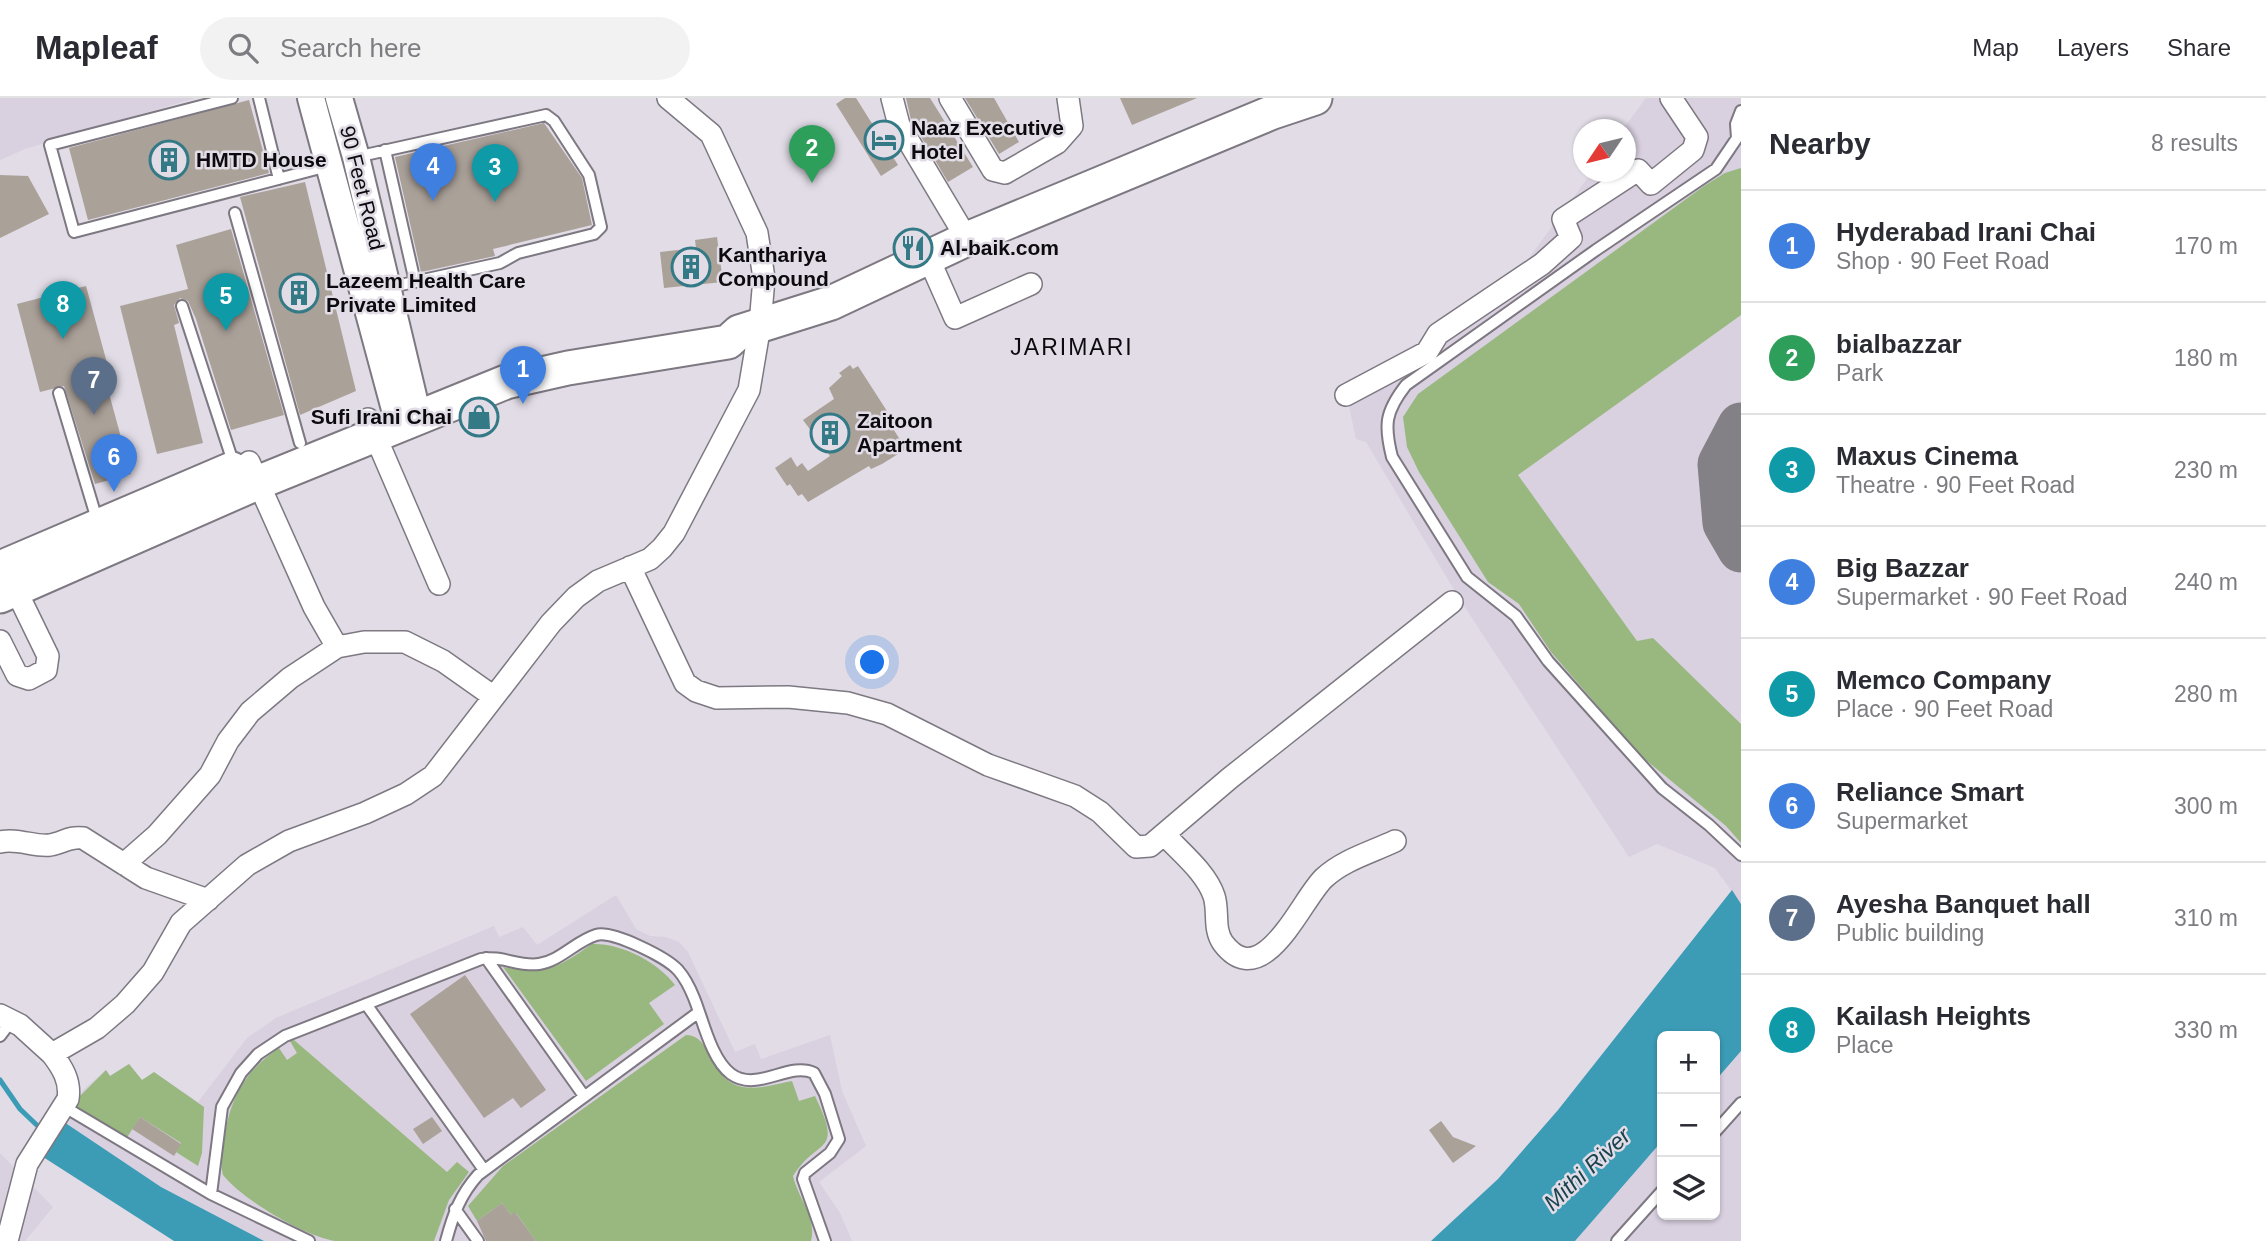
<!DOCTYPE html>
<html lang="en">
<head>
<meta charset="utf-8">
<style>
	:root { --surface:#fff; --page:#f2f2f3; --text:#2b2b33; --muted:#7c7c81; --line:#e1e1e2; --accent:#347a86 }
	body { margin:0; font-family:Helvetica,sans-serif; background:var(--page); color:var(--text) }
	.controls { position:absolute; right:21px; bottom:21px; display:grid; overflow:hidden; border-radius:10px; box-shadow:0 2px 5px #0004 }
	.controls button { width:63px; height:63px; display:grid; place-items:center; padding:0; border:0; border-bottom:2px solid var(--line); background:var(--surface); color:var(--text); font:35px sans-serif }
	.compass { position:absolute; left:1573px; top:21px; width:63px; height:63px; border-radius:50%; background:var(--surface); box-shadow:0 2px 5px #0004; rotate:235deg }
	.you { position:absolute; left:873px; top:565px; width:24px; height:24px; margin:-18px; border:5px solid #fff; border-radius:50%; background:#1a73e8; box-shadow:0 0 0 10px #1a73e833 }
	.badge { display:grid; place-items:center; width:46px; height:46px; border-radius:50%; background:var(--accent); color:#fff; font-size:23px; font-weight:700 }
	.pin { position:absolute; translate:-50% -58px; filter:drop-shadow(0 2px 4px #0008) }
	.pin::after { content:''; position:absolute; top:37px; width:24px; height:21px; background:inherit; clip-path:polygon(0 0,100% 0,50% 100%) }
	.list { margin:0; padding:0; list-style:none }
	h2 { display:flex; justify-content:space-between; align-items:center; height:91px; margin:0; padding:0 28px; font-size:30px }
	h2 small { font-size:23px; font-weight:400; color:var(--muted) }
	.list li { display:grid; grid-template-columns:46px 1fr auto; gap:21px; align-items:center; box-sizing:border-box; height:112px; padding:0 28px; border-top:2px solid var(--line) }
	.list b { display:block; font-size:26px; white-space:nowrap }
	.list p { margin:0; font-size:23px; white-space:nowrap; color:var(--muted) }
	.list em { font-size:23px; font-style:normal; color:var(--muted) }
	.icon { flex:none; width:38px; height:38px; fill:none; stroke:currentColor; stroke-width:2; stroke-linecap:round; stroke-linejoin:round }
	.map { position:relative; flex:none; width:1741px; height:1143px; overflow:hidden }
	header { display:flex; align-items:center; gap:42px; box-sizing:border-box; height:98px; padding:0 35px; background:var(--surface); border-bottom:2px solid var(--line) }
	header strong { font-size:33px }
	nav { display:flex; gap:38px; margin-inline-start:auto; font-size:24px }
	.search { width:490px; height:63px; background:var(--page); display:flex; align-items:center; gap:18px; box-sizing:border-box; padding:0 24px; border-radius:38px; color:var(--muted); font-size:26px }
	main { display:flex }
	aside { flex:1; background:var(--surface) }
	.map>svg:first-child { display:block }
	.built { fill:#d9d0e0 }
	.green { fill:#98b87f }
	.water { fill:#3c9bb5 }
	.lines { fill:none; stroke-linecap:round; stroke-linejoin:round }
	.stream { stroke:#3c9bb5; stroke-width:5 }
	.taxiway { stroke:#838086; stroke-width:47 }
	.building { fill:#aaa199 }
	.service-casing { stroke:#7d7881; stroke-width:14 }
	.minor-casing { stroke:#7d7881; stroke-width:24 }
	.tertiary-casing { stroke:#7d7881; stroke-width:30 }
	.primary-casing { stroke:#7d7881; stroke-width:37 }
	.service { stroke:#fff; stroke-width:10 }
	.minor { stroke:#fff; stroke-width:21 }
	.tertiary { stroke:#fff; stroke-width:26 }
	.primary { stroke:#fff; stroke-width:33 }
	.labels { text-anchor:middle; stroke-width:5; stroke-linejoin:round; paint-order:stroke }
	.poi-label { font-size:21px; font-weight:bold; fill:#0c0a0e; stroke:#e1dce6; text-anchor:start }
	.street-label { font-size:21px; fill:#0c0a0e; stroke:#e1dce6 }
	.neighbourhood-label { font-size:23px; letter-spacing:2px; fill:#0c0a0e; stroke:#e1dce6 }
	.water-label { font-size:23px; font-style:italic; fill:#19434f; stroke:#e1dce6 }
</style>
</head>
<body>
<header>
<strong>Mapleaf</strong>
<div class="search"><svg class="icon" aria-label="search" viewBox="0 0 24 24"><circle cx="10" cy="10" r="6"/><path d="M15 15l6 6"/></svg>Search here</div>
<nav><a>Map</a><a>Layers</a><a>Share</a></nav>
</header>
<main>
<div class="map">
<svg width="1741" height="1143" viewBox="0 0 1741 1143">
	<rect width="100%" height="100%" fill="#e1dce6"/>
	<path class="built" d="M0 0H195L25 51 0 62Z
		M1646 0H1741V806L1715 770 1657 746 1629 759 1462 505 1366 344 1356 341 1348 303 1432 264 1442 237 1493 209 1592 74H1626L1623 31Z
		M616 797 636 831 650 838 666 839 679 844 688 854 735 954 755 946 761 961 830 937 842 993 866 1048 819 1084 840 1115 852 1143H264L161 1089 61 1022 84 991 106 972 110 978 129 966 142 982 154 974 198 1004 247 940 276 920 494 828 499 839 523 829 537 847Z
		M1741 953V1143H1575L1662 1043V1117H1715V983Z
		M0 1055 53 1109 25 1143H0Z"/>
	<path class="green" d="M1741 70V217L1518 377 1637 543 1653 540 1741 626V745L1726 728 1641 658 1551 554 1519 506 1488 484 1419 374 1407 349 1403 319 1418 296 1704 88 1725 75Z
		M592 846C621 845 658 864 675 887L649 905 664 926 586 983 503 869C546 877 556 871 592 846Z
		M686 937C713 937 709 983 743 989 759 992 776 986 792 983L799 1003 815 998C844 1058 818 1038 793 1078 798 1100 817 1120 811 1143H536L516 1115 511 1117 502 1105 477 1123 468 1108 503 1068Z
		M294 942 447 1074 457 1064 469 1074 449 1102 434 1143C402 1143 366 1143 335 1143 304 1138 243 1102 223 1077 220 1066 222 1056 224 1045 228 1004 244 973 279 950L287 962 297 955 290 943Z
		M129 966 142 982 154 974 204 1009 202 1055 198 1068 176 1054 181 1045 140 1019 126 1041 71 1007 106 972 110 978Z"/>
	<path class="water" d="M1732 792 1741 806V953L1715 983V938H1662V1043L1575 1143H1431L1498 1081 1558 1012Z
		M61 1022 161 1089 264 1143H174L40 1057Z"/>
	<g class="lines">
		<path class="stream" d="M0 982 20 1011 43 1033"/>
		<path class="taxiway" d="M1741 328 1721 366 1726 425 1741 451"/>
	</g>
	<path class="building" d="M845 0H856L898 67 881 78 836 6Z
		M906 0H930L973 69 948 84 911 22Z
		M965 0H994L1019 44 999 56Z
		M1120 0H1197L1132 27Z
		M249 2 269 75 88 122 69 50Z
		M544 25 582 80 592 127 493 151 495 158 421 174 395 59Z
		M0 77 28 78 49 116 0 140Z
		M305 84 356 293 300 317 240 99Z
		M231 131 284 317 231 332 196 221 188 203 180 200 174 207 179 225 174 227 203 345 157 356 120 208 188 191 176 147Z
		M717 139 723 184 664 190 660 154 696 150 695 142Z
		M86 188 110 276 104 277 131 376 95 386 64 288 40 294 17 206Z
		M850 267 853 271 858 268 894 324 890 326 906 351 882 366 871 371 869 368 808 404 802 396 798 398 790 386 787 388 775 370 791 359 797 369 802 365 808 373 830 358 803 322 834 301 829 290 842 278 839 275Z
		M465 877 546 992 521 1010 513 1000 484 1020 410 916Z
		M140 1019 181 1046 174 1058 132 1031Z
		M432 1019 442 1033 423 1046 413 1031Z
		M1441 1023 1453 1039 1476 1048 1453 1065 1429 1032Z
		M502 1105 511 1117 515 1114 536 1143H486L477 1123Z"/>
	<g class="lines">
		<defs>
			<path id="service" d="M232 0 50 47 74 134 328 68
				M259 0 279 81
				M1741 13 1736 26 1737 40 1716 71 1596 152 1406 287C1385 314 1384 327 1392 359L1467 479 1516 518 1548 563 1662 690 1709 727 1741 757
				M385 52 415 184
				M356 59 546 17 554 23 589 77 601 129 594 136 518 155 500 165 387 190
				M235 115 300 345
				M182 208 234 367
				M59 295 98 425
				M486 860 584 998
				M366 906 484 1072
				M0 938 12 922
				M63 1008 211 1096 309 1143
				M1715 1034 1741 1005
				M211 1096 222 1009 241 975 258 956 285 938 481 861C501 857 519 869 539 866 560 863 576 843 596 837 612 832 666 859 678 872 685 880 690 890 694 900 703 922 711 961 731 976 757 995 789 963 814 975L825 996 839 1041 830 1055 805 1075 803 1081 825 1143
				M455 1111 478 1143
				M446 1143C453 1117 460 1097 478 1077L699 914
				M1617 1143 1662 1093"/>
			<path id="minor" d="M892 0 899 27 967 141
				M950 0 993 72 1005 75 1057 45 1072 28 1068 0
				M928 159 955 220 1031 186
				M1346 297 1427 254 1438 236 1542 166 1571 140 1563 121 1638 72 1651 86 1693 52 1697 39 1671 0
				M368 321 439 486
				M249 364 314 509 337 549
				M630 469 685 585 696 593 717 600 788 599 848 605 887 616 988 667 1075 698 1100 714 1136 749 1150 748 1230 680 1452 504
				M0 543 17 577 29 581 46 572 48 558 10 480
				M1164 736C1180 754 1206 774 1214 798 1219 813 1213 831 1223 845 1263 898 1302 800 1324 780 1343 762 1372 754 1395 743
				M0 744C18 740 34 749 50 747 63 745 69 738 83 740L146 780 208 802
				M124 766 157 737 210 677 228 643 250 614 290 580 337 549 364 544H405L443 563 494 599
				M0 917 20 927 52 956 97 930 125 906 153 874 181 825 247 767 289 743 365 715 406 696 433 678 551 525 576 499 598 483 650 461 662 450 674 435 749 292 760 227 764 180 757 135 711 36 668 0
				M7 1143 27 1066 68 1001C71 983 62 969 52 956"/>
			<path id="tertiary" d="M311 0 399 326
				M339 0 356 59 418 319"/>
			<path id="primary" d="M0 470 232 371
				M0 498 257 385 506 284 568 270 728 244 739 234 831 205 967 141 1273 14 1315 0"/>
		</defs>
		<use href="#service" class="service-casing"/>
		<use href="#minor" class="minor-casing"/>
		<use href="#tertiary" class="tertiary-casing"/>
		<use href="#primary" class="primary-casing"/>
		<use href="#service" class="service"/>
		<use href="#minor" class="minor"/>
		<use href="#tertiary" class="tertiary"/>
		<use href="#primary" class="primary"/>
	</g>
	<defs>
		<symbol id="hotel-ring" viewBox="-11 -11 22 22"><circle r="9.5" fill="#e1dce6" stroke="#347a86" stroke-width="1.5"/><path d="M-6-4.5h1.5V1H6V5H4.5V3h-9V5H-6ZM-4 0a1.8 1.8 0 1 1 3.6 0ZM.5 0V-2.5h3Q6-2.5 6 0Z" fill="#347a86"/></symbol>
		<symbol id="building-ring" viewBox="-11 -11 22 22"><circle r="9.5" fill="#e1dce6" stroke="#347a86" stroke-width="1.5"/><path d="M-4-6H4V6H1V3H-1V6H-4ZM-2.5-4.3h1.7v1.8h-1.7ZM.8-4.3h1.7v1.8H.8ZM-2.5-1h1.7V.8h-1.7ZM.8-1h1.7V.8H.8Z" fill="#347a86"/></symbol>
		<symbol id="restaurant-ring" viewBox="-11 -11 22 22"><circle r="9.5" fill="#e1dce6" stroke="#347a86" stroke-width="1.5"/><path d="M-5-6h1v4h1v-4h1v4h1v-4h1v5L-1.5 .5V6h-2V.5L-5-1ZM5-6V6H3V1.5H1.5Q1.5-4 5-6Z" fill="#347a86"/></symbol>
		<symbol id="shop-ring" viewBox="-11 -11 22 22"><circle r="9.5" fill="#e1dce6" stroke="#347a86" stroke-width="1.5"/><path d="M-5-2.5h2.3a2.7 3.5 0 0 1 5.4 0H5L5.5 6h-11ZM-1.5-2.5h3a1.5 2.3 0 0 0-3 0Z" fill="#347a86"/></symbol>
	</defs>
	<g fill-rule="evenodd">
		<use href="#hotel-ring" x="862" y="20" width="44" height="44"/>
		<use href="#building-ring" x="147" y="40" width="44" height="44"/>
		<use href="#restaurant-ring" x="891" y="128" width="44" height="44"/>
		<use href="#building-ring" x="669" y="147" width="44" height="44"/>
		<use href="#building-ring" x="277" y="173" width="44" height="44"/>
		<use href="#shop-ring" x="457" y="297" width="44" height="44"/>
		<use href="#building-ring" x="808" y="313" width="44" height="44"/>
	</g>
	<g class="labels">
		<g class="poi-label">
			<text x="911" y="37">Naaz Executive<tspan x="911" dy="24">Hotel</tspan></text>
			<text x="196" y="69">HMTD House</text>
			<text x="940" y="157">Al-baik.com</text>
			<text x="718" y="164">Kanthariya<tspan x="718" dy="24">Compound</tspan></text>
			<text x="326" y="190">Lazeem Health Care<tspan x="326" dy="24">Private Limited</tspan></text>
			<text x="452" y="326" text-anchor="end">Sufi Irani Chai</text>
			<text x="857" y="330">Zaitoon<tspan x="857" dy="24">Apartment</tspan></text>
		</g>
		<g class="street-label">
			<text transform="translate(362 90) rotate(76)" y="7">90 Feet Road</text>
		</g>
		<g class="neighbourhood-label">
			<text x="1072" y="257">JARIMARI</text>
		</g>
		<g class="water-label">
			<text transform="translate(1587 1071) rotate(-43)" y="8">Mithi River</text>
		</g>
	</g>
</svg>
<div class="controls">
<button>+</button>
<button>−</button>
<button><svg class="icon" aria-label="layers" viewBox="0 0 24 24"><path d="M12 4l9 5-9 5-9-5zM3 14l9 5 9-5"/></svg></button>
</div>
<svg class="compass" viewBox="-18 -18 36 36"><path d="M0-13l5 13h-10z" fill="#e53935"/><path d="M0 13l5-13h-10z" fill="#7c7c81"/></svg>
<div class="you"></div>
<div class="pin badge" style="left:523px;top:306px;background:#3f7fe0">1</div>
<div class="pin badge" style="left:812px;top:85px;background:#2e9e5b">2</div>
<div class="pin badge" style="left:495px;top:104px;background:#0f9aa8">3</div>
<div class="pin badge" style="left:433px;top:103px;background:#3f7fe0">4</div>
<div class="pin badge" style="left:226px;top:233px;background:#0f9aa8">5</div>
<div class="pin badge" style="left:114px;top:394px;background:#3f7fe0">6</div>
<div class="pin badge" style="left:94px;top:317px;background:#5c6f8a">7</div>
<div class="pin badge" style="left:63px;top:241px;background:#0f9aa8">8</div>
</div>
<aside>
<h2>Nearby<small>8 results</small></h2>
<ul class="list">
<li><span class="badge" style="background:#3f7fe0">1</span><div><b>Hyderabad Irani Chai</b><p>Shop · 90 Feet Road</p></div><em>170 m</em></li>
<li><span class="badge" style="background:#2e9e5b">2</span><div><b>bialbazzar</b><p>Park</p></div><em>180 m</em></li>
<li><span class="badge" style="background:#0f9aa8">3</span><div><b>Maxus Cinema</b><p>Theatre · 90 Feet Road</p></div><em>230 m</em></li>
<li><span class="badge" style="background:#3f7fe0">4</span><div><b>Big Bazzar</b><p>Supermarket · 90 Feet Road</p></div><em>240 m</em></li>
<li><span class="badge" style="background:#0f9aa8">5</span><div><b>Memco Company</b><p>Place · 90 Feet Road</p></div><em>280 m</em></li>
<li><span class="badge" style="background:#3f7fe0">6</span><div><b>Reliance Smart</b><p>Supermarket</p></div><em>300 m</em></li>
<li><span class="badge" style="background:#5c6f8a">7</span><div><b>Ayesha Banquet hall</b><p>Public building</p></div><em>310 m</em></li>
<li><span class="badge" style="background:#0f9aa8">8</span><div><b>Kailash Heights</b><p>Place</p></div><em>330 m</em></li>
</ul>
</aside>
</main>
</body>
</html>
